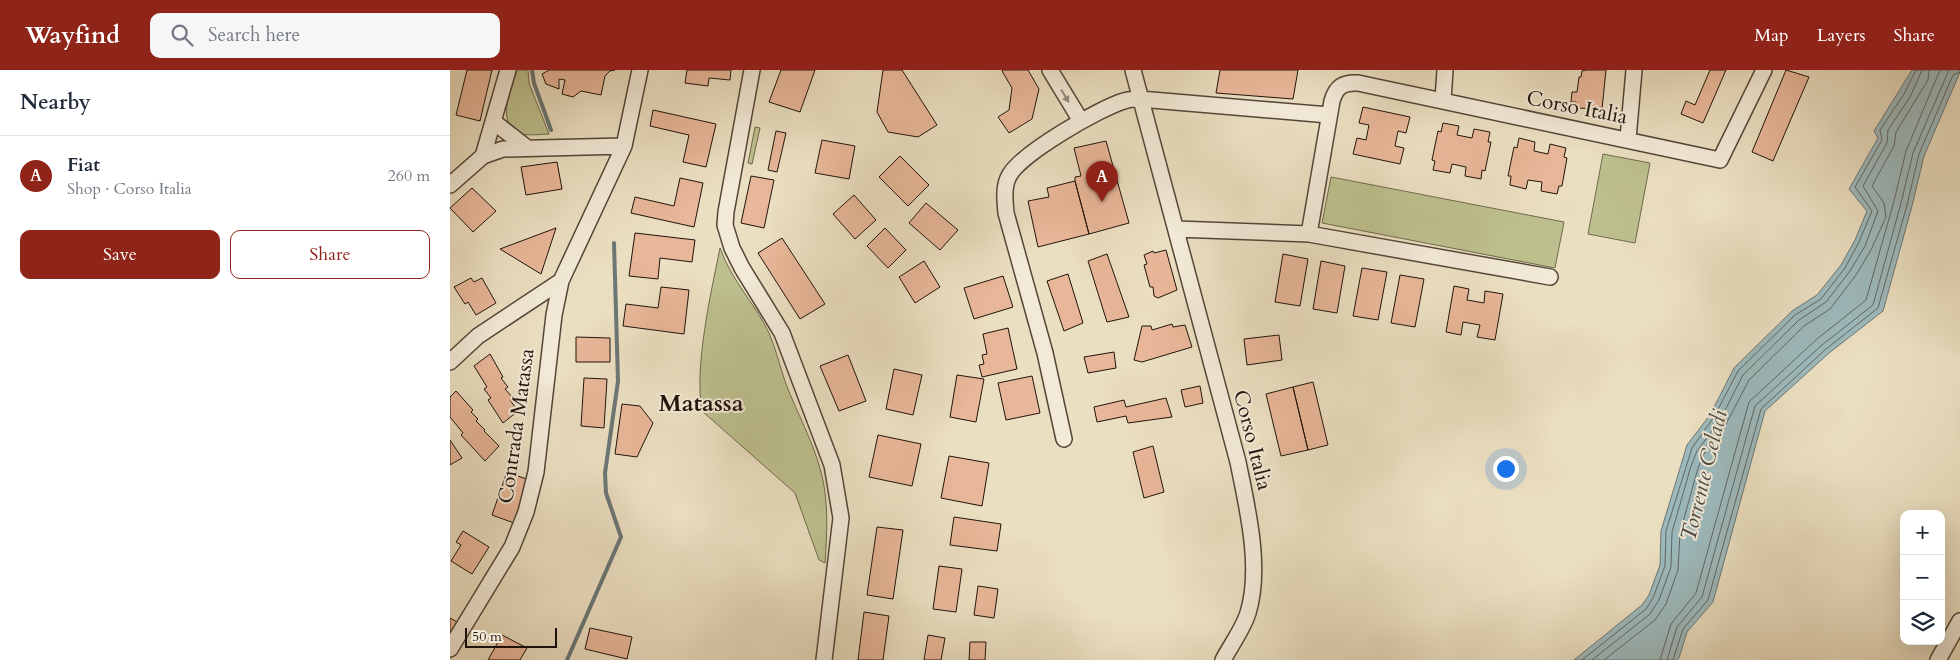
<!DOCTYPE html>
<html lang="en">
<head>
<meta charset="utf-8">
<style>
	:root { --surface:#fff; --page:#f6f6f7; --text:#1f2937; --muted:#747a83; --line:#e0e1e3; --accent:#8f2418 }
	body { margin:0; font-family:Cardo,serif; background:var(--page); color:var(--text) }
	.controls { position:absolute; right:15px; bottom:15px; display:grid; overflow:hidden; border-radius:10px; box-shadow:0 5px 20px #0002 }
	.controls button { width:45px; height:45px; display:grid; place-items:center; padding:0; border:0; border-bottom:1px solid var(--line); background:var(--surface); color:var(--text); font:25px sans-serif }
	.scale { position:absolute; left:15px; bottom:12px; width:92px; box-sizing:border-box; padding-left:5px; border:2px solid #20130c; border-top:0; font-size:14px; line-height:18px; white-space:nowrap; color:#20130c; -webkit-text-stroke:4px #f2ead7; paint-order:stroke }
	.you { position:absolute; left:1055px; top:398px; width:18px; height:18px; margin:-12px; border:4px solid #fff; border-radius:50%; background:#1a73e8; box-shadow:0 0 0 8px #1a73e833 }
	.badge { display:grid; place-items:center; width:32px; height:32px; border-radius:50%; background:var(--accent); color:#fff; font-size:16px; font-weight:700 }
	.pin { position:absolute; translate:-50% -41px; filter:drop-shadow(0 1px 2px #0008) }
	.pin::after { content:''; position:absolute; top:26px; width:18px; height:15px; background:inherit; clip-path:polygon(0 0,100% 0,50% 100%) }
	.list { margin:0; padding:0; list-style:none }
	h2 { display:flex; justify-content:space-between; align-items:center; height:65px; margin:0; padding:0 20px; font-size:21px }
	h2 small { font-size:16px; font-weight:400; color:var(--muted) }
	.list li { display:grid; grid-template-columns:32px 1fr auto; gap:15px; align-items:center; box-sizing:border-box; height:80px; padding:0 20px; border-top:1px solid var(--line) }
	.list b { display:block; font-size:19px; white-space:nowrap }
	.list p { margin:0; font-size:16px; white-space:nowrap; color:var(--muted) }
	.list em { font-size:16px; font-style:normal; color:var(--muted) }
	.actions { display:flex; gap:10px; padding:15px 20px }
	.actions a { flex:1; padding:11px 0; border:1px solid var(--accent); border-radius:10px; text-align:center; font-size:18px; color:var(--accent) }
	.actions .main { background:var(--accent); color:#fff }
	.icon { flex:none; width:28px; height:28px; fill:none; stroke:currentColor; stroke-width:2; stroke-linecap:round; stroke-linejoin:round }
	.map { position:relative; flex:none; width:1510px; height:590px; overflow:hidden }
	header { display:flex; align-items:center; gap:30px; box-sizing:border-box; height:70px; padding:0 25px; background:var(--accent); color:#fff }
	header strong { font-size:24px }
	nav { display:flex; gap:28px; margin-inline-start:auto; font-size:18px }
	.search { width:350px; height:45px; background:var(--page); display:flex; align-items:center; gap:12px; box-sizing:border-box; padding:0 18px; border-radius:10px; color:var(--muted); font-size:19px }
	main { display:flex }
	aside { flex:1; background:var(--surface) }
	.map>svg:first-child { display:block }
	.green { fill:#bdc08e; stroke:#6e6a4d }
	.water { fill:#9dbabd; stroke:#6b7776 }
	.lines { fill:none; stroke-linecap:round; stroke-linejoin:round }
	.shore { stroke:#5e6664; stroke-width:1 }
	.stream { stroke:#6b7776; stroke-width:4 }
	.building { fill:#e8b799; stroke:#20130c }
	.minor-casing { stroke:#534639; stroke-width:18 }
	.minor { stroke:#f2ead7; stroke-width:15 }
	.oneway { fill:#94897c }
	.labels { text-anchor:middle; stroke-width:4; stroke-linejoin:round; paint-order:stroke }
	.street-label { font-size:21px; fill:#20130c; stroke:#f2ead7 }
	.water-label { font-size:22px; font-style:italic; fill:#4c4d4a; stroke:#f2ead7 }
	.quarter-label { font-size:24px; font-weight:bold; fill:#20130c; stroke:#f2ead7 }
</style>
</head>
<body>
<header>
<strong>Wayfind</strong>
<div class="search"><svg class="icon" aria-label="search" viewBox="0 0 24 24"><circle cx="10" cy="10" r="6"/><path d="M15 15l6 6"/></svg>Search here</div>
<nav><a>Map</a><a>Layers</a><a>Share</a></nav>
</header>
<main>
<aside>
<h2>Nearby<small></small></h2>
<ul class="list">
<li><span class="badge">A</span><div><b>Fiat</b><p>Shop · Corso Italia</p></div><em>260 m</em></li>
</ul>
<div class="actions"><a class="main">Save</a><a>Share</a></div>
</aside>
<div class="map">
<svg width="1510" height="590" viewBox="0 0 1510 590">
	<rect width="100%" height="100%" fill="#ebdfc1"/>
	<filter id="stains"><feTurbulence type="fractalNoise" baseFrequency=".004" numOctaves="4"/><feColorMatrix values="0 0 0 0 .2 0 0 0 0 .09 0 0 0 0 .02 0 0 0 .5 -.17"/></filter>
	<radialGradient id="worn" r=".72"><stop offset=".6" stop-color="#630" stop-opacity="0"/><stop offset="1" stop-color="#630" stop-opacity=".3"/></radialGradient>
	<path class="green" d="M67 0H78L79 13 99 64C90 64 75 67 67 62 46 50 62 18 67 0Z
		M305 57 310 58 302 94 298 93Z
		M1153 84 1200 93 1185 173 1138 164Z
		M881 107 1114 152 1105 198 872 153Z
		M270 178C283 213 304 232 319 263 326 279 330 297 336 314 347 343 363 371 371 402 379 431 377 463 375 493L369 490 345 423 252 341C244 296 261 223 270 178Z"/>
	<path class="water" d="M1462 0H1510V2L1474 86 1462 136 1433 241 1379 283 1315 341 1263 532 1237 562 1229 588 1227 590H1124L1192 535 1199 525 1210 495 1211 461 1237 375 1260 345 1284 298 1342 241 1367 225 1391 195 1405 170 1417 141 1399 119 1428 68 1424 61Z"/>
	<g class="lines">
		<path class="shore" d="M1132 590 1196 539 1203 528 1215 496 1216 461 1242 378 1264 347 1288 301 1345 245 1371 229 1395 198 1409 172 1422 141 1405 117 1432 70 1430 60 1454 24 1466 0
			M1142 590 1200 544 1209 530 1221 497 1222 462 1241 396 1247 381 1270 350 1293 305 1349 250 1376 232 1400 201 1415 176 1428 141 1413 116 1437 73 1438 60 1460 27 1472 0
			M1154 590 1205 550 1216 534 1228 500 1230 463 1248 398 1254 384 1276 354 1299 310 1354 256 1380 239 1406 205 1421 180 1436 147 1434 133 1422 116 1444 76 1446 62 1478 10 1479 0
			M1210 590 1221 554 1246 523 1299 332 1367 269 1416 230 1444 131 1456 81 1490 0
			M1217 590 1227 557 1252 527 1305 336 1372 275 1423 235 1451 133 1463 83 1499 0
			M1223 590 1233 559 1258 530 1311 339 1376 279 1428 238 1457 135 1469 84 1503 5 1510 2"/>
		<path class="stream" d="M82 0 84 13 101 60
			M117 590 171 467 156 423 155 403 168 311 164 173"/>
	</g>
	<path class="building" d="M17 0H42L30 51 6 45Z
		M99 0H165L160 1 155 6 151 25 131 21 123 27 112 24 115 10 109 9V19L96 14 92 4Z
		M237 0H281L280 10 259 8 258 16 235 13Z
		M331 0H365L350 42 319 32Z
		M433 0H452L487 55 468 67 438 62 427 42Z
		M553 0H578L589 19 582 49 559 63 548 47 559 40 562 18 552 1Z
		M770 0H848L843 29 766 23Z
		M1136 0H1156L1152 39 1126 38V32H1121L1122 22H1127L1129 7H1131L1132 1Z
		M1260 0H1276L1253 53 1231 44 1236 31 1245 35Z
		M1336 0 1359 7 1323 91 1302 82Z
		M913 37 960 47 956 63 948 61 945 76 954 78 950 94 903 84 907 68 916 70 919 55 909 53Z
		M203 40 266 54 256 97 233 92 239 65 200 56Z
		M993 53 1009 56 1007 65 1022 68 1024 59 1040 62 1038 72H1041L1035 101 1032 100 1031 109 1015 106 1016 97 1002 94 1000 103 983 100 985 91 982 90 988 61 991 62Z
		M326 61 336 63 327 102 318 100Z
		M1069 68 1085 72 1084 81 1098 84 1100 74 1116 78 1114 87 1117 88 1112 116H1109L1107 124 1091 121 1092 112 1078 110 1076 119 1060 115 1061 106H1058L1064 77 1067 78Z
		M372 70 405 76 399 109 365 103Z
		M656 71 679 153 639 164 625 111V107L631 106 624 78Z
		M450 86 479 115 458 136 429 107Z
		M107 92 112 119 76 125 71 97Z
		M301 106 324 110 314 158 291 153Z
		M230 108 253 113 244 157 181 143 185 127 224 136Z
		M625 111 639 164 588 177 578 131 599 127 597 118Z
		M22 118 46 141 23 162 0 138Z
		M404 125 426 150 405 169 383 144Z
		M476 133 508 160 490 180 459 153Z
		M106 158 91 204 50 179Z
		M435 158 456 180 438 198 417 176Z
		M185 163 245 170 242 192 210 188 208 209 179 206Z
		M332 168 375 234 350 249 308 183Z
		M716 180 727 220 708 228 704 226 703 217H700L694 195 697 194 694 185 703 181 704 183Z
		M657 184 679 247 657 252 638 191Z
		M833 184 858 189 850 236 825 232Z
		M474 191 490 217 465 233 449 207Z
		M871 191 895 196 887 243 863 239Z
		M912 198 937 202 928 250 903 246Z
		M618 204 633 253 614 261 597 211Z
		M950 205 974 209 965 257 941 253Z
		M553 206 563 237 524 249 514 218Z
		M21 208 24 212 32 208 46 233 26 245 18 232 15 234 4 217Z
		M1004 216 1019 219 1017 230 1034 233 1035 221 1053 224 1045 270 1027 267 1030 255 1013 252 1011 265 996 262Z
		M211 217 239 220 234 264 173 256 176 234 208 238Z
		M722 254 723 257 735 255 742 277 692 292 684 290 692 256H701L702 260Z
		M558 258 567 299 532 307 529 295 534 294 532 285 537 284 533 264Z
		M829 265 832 290 797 295 794 269Z
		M126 267 160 268V292H126Z
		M664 282 666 298 638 303 634 287Z
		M40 284 53 307 51 308 58 317 55 319 63 328 60 330 68 341 53 353 38 330 41 328 34 319 37 317 24 296Z
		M398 285 416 331 389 341 370 296Z
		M444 299 472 305 463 345 436 339Z
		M507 305 534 309 526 352 500 347Z
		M582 306 590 343 556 350 548 313Z
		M134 308 157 309 154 358 131 356Z
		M863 312 878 375 858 380 843 317Z
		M750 316 753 333 735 337 731 320Z
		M843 317 858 380 831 386 816 324Z
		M6 321 23 340 21 342 28 349 26 351 35 360 34 361 49 376 35 391 11 365 13 363 0 347V327Z
		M716 328 722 347 678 353 676 346 647 352 644 337 674 330 676 337Z
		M172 334 190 336 203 353 187 387 165 384Z
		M428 365 471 374 462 416 419 407Z
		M0 370 12 388 0 395Z
		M703 376 714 422 694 428 683 382Z
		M499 386 539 393 532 436 491 428Z
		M57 402 79 410 64 453 42 445Z
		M504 447 551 454 547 481 500 475Z
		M427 457 453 460 443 529 417 525Z
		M13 461 39 477 22 504 1 491 11 475 6 472Z
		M489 496 512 499 506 542 483 539Z
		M528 516 548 519 544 548 524 545Z
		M414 542 439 546 433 590H408Z
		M0 548 7 552 0 566Z
		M140 558 182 567 177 589 135 579Z
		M52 565 77 578 70 590H38Z
		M478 565 495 568 491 590H474Z
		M520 572H536L535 590H519Z"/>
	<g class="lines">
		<defs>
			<path id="minor" d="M302 0 276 142 275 155 282 178 292 198 332 263 382 395 391 448 374 590
				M600 0 631 51
				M683 0 788 392C797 437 812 497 798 543 793 559 781 575 773 590
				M993 30 995 0
				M44 52 76 77
				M1178 69 1184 0
				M33 86 58 0
				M0 115 33 86 53 79 174 76
				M726 159 859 164 1100 207
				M859 164 882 31C886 17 893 12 908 13L1270 90 1314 0
				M0 292 28 266 111 211 174 76 190 0
				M614 369 595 283 556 143C555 131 553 117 559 106 570 84 650 38 674 31 679 29 685 29 690 29L879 45
				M0 579 62 477 76 442 86 402 104 245 111 211
				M1488 590 1510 551"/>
		</defs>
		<use href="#minor" class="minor-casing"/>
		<use href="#minor" class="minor"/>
	</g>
	<defs><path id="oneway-solid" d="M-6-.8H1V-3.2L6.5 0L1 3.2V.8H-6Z" transform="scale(1.25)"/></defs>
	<use class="oneway" href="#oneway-solid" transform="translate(615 26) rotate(59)"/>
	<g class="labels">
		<g class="street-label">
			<text transform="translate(1127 37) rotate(11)" y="7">Corso Italia</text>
			<text transform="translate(66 356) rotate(-82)" y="7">Contrada Matassa</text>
			<text transform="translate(803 370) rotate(76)" y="7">Corso Italia</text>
		</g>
		<g class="water-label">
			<text transform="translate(1253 405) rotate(-76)" y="8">Torrente Celadi</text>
		</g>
		<g class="quarter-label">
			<text x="251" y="341">Matassa</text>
		</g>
	</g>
	<rect width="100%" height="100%" filter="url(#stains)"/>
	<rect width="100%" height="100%" fill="url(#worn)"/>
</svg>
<div class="controls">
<button>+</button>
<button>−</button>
<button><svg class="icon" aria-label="layers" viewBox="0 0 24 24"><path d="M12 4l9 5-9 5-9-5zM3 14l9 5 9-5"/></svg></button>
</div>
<div class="scale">50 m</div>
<div class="you"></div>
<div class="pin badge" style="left:652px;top:132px">A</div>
</div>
</main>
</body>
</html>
